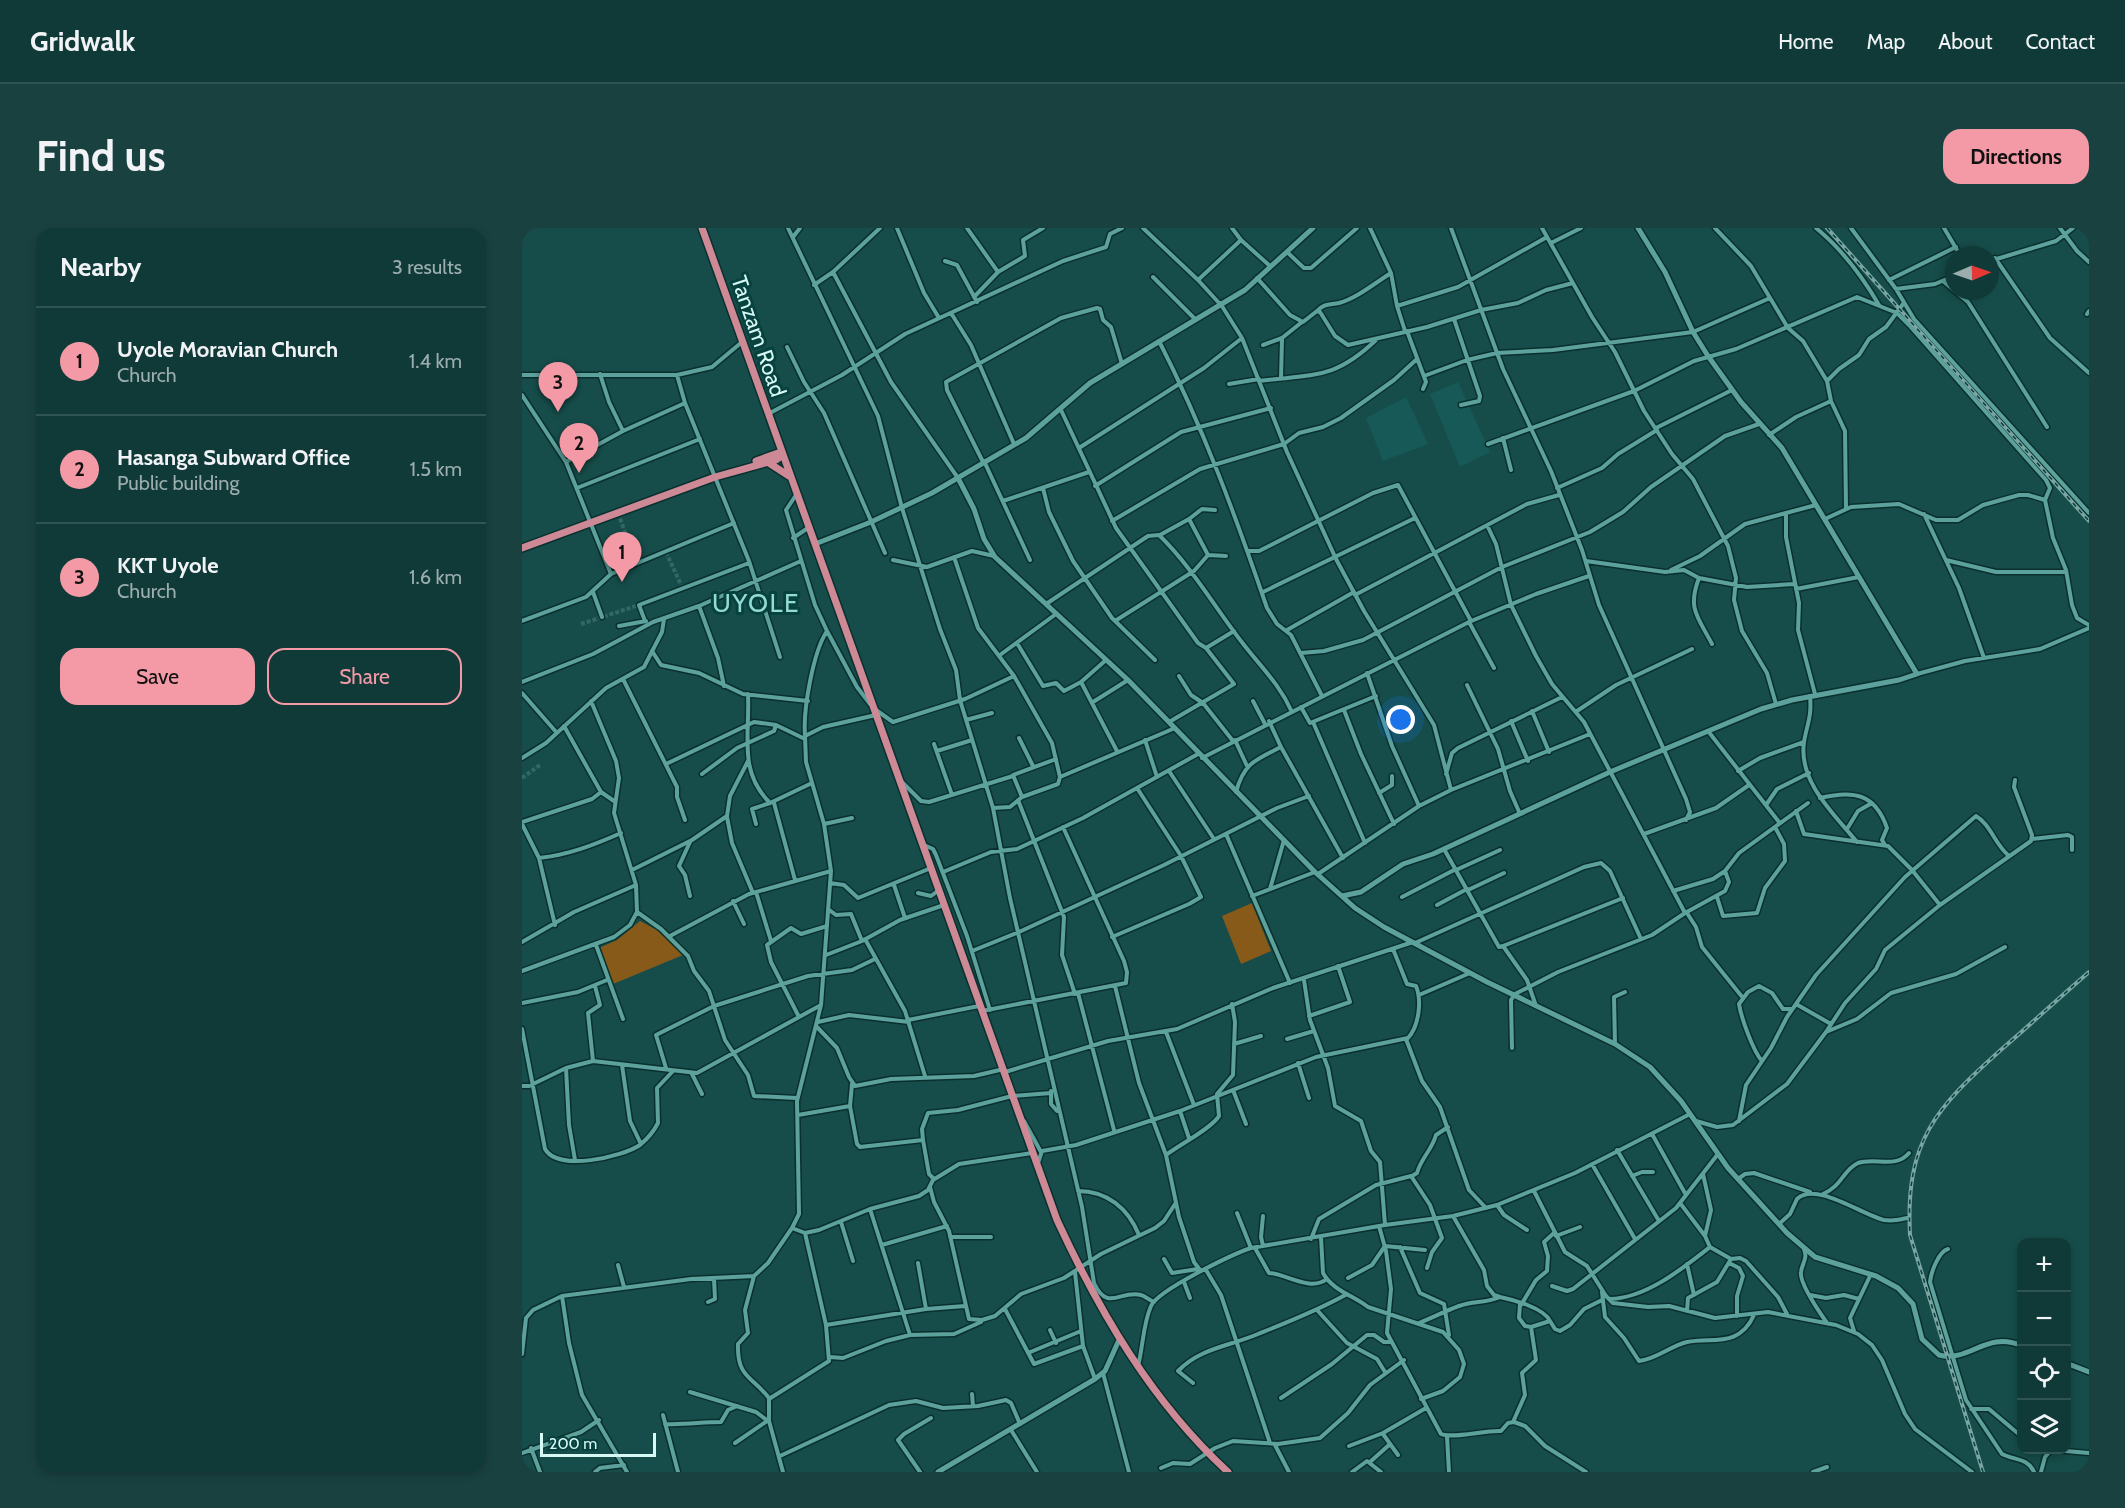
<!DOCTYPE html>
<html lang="en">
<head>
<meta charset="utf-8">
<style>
	:root { --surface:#103a38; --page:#194140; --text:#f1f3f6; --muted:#9cadae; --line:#305453; --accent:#f49aa7 }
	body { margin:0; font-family:Cabin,sans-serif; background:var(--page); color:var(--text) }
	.controls { position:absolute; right:18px; bottom:18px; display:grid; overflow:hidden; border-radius:12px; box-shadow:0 3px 9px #0003 }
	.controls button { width:54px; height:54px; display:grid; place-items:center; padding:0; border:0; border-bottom:2px solid var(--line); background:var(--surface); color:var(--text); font:30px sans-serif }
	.compass { position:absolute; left:1423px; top:18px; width:54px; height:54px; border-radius:50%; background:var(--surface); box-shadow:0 3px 9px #0003; rotate:88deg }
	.scale { position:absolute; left:18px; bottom:15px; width:116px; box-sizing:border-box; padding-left:6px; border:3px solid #d7f9f6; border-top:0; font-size:16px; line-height:21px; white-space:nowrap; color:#d7f9f6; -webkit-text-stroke:4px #07423f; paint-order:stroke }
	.you { position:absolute; left:879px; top:492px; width:21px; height:21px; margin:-15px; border:4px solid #fff; border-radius:50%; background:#1a73e8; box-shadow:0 0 0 9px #1a73e833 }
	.badge { display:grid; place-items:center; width:39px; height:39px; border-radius:50%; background:var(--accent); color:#111; font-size:20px; font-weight:700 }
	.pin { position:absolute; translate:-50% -50px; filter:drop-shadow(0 2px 3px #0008) }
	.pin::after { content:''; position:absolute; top:32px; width:21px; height:18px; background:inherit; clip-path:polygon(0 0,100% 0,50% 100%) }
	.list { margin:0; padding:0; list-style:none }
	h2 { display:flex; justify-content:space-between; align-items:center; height:78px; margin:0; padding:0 24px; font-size:26px }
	h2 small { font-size:20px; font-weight:400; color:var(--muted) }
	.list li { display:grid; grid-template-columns:39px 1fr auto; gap:18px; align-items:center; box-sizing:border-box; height:108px; padding:0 24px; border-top:2px solid var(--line) }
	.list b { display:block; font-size:22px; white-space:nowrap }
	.list p { margin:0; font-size:20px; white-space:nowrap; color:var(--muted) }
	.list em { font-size:20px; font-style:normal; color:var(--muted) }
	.actions { display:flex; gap:12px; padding:18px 24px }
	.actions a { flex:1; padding:14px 0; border:2px solid var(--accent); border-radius:18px; text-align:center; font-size:21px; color:var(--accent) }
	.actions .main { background:var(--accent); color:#111 }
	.icon { flex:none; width:33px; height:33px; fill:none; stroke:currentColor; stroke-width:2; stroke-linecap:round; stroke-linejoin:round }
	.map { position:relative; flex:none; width:1567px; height:1244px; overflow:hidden; border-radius:18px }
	header { display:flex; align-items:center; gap:36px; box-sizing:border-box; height:84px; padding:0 30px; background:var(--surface); border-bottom:2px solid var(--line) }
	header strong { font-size:28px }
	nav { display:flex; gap:33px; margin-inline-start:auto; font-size:21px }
	.intro { display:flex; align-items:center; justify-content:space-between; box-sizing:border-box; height:144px; padding:0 36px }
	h1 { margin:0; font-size:42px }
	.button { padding:15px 27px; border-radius:18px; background:var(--accent); color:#111; font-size:21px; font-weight:700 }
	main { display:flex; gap:36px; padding:0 36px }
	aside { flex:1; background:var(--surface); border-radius:18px; box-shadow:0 3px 9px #0003 }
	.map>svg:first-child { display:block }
	.built { fill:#175956 }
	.green { fill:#875a19 }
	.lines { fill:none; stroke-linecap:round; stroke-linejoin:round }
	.minor-tunnel { stroke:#336764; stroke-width:4; stroke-dasharray:4 2; stroke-linecap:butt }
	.minor-casing { stroke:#0a302e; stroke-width:7 }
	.tertiary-casing { stroke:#0a302e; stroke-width:8 }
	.trunk-casing { stroke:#0a302e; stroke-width:10 }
	.minor { stroke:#5da19d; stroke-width:4 }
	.tertiary { stroke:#5da19d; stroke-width:5 }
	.trunk { stroke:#cd8a96; stroke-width:7 }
	.rail-casing { stroke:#79a5a2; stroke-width:4 }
	.rail { stroke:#07423f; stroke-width:1.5; stroke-dasharray:4.5; stroke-linecap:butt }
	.labels { text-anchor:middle; stroke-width:6; stroke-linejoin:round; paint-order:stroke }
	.street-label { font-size:22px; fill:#d7f9f6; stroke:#07423f }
	.quarter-label { font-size:26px; letter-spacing:1.5px; fill:#94dad5; stroke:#07423f }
</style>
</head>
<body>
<header>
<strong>Gridwalk</strong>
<nav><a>Home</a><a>Map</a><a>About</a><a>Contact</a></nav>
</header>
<div class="intro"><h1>Find us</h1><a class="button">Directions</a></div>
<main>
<aside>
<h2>Nearby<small>3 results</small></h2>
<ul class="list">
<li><span class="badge">1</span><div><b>Uyole Moravian Church</b><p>Church</p></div><em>1.4 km</em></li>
<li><span class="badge">2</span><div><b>Hasanga Subward Office</b><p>Public building</p></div><em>1.5 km</em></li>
<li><span class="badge">3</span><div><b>KKT Uyole</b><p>Church</p></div><em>1.6 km</em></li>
</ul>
<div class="actions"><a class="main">Save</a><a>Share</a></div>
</aside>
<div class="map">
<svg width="1567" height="1244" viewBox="0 0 1567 1244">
	<rect width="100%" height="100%" fill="#164d4a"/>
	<path class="built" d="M936 154 968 224 938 239 908 166Z
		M884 169 906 216 861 233 844 190Z"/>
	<path class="green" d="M730 675 749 723 719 736 700 688Z
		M118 693 135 702 161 727 91 756 77 720 95 712Z"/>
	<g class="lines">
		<path class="minor-tunnel" d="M96 285 115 337
			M144 324 160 359
			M59 396 117 377
			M0 550 18 537"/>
		<defs>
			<path id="minor" d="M266 0 356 188 380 280 418 401 434 442 438 472 471 580 488 670 560 979 572 1055C586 1085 599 1061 619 1067 623 1068 627 1072 632 1074
				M375 0 402 65 417 90
				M445 0 476 44 503 28 501 12 521 0
				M621 0 676 52 697 75
				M710 0 719 12 748 38
				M848 0 869 45 875 78 883 103
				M929 0 981 141 1029 243 1060 322 1077 377 1164 571 1168 584 1164 592
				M1020 0 1070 89 1093 124 1122 183 1150 226 1171 251 1206 318 1214 350 1212 372 1220 403 1245 445 1254 476
				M1193 0 1229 38 1266 100 1281 113 1305 153 1309 173 1323 203 1324 280
				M1294 0C1321 22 1340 48 1357 77
				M1329 0 1374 61 1392 91 1567 285
				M1422 0 1438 27
				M1538 0 1555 23 1567 34
				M271 9 278 0
				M1029 15 1059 0
				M765 24 782 40H789L835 0
				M1473 30 1528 110 1567 145
				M423 33 435 37 455 74
				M1468 33 1534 13 1551 0
				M311 44 369 154 436 250
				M631 49 672 90
				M735 50 768 87 781 94 795 83 798 84 813 108 826 117 905 99 959 82 996 75 1024 62 1051 55
				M676 52 719 12
				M1367 52 1434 19
				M1421 53 1446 74 1525 199
				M292 57 311 44 358 0
				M1374 61 1413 56 1432 48
				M452 69 476 44
				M698 75 720 110 765 224 814 331 842 383 912 497 929 562 897 578 796 646
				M875 78 936 59 1025 9
				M795 83C802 75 808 77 817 75 835 70 853 55 869 45
				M429 85 449 117 492 216
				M1565 86 1567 83
				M932 91 958 168 957 173 939 177
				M885 103 904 154 901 161
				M637 113C681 199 714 289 745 380L755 396 769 407 800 468
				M741 117 760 110 780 94
				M265 119 282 154 302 185 363 325
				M78 146 87 174 101 203
				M0 147H155L190 139 220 114
				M155 147 163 175 227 333 258 429
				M902 148 945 132 975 125 1031 122 1171 104 1248 70
				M759 150 760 111
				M737 153C792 146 812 152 854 112
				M1305 153 1317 141 1337 127 1347 111 1364 99 1381 76
				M707 156 737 151
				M0 167 44 234 89 346 212 295
				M539 182 594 300 676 415 684 420 712 403
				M246 186 320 147 383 106 541 33 584 19 588 6 600 0
				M1134 200 1210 162
				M1247 207 1274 189 1309 173
				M981 210 989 242
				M966 216 1112 163 1172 133 1214 121 1335 69 1375 85 1387 97 1524 252 1528 260 1523 272
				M557 220 682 140 720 110
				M462 233 508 332
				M44 234 101 203 163 175
				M461 234 425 162 424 154 539 90 575 80 578 81 581 92 589 99 600 136
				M573 258 659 204 749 180
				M55 260 178 211
				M521 260 527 284 551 333 590 390 633 432
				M1035 260 1080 240 1096 226 1135 202
				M274 267 264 282 293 377 305 403C291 424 281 482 283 507
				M481 273 567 244
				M1264 286V309L1277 375 1276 402 1293 466
				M1402 286 1437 360 1462 430
				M667 291 680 281 693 282
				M1303 291 1329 279 1377 276 1414 292H1436L1461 277 1497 267H1506L1523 272 1531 310 1544 342 1550 377 1555 390 1567 397
				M590 293 678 241 762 216 777 205 801 199 819 190 872 152 895 131
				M965 297 974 316 989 377 1014 428 1030 456 1062 494 1163 685 1130 707 1036 744 993 766 989 772 990 820
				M271 310 286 300
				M725 323H737L851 265 876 257 949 393
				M686 327 704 328
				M432 329 456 400 492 448 530 515 538 549 536 556 500 569 488 579 471 580
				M371 332 405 339 450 323 472 328
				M1424 332 1474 344H1544
				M1064 333 1143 344 1162 342 1177 350 1225 359 1272 356
				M1149 342 1178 328 1223 296 1294 277
				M1177 350C1165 381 1176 389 1190 416
				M1274 361 1337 349
				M71 364 80 389
				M741 364 893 290
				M833 367 1005 276 1037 267
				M524 376 626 308 637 307C669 338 692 378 719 413 737 437 757 455 770 484
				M177 378 196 430 202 458
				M0 393 64 369 89 346
				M123 393 117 377 227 335
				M593 393 672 343 686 327 667 291 638 307
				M947 394 972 440
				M97 398 124 393
				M765 402 832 364
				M305 403 335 459 348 476
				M495 415 521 458 534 455 542 463 559 454 584 432
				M130 423 139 437 177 445 221 466 286 473
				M779 425 802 423 841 412 980 339 1068 304 1101 284 1129 259 1203 208 1237 196
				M478 427 534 386
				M845 445 870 518 897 578
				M1395 446 1443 433 1518 421 1567 400
				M657 448 669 467 681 475 711 513
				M101 451 155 559V569L163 592
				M0 454 71 426 131 394 177 378 279 333
				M559 454 595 523
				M945 457 976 521 988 563 998 586
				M0 465 35 505
				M226 466C228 508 216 543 248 575L290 555
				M1288 468C1290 489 1285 496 1282 514 1276 554 1313 587 1335 614
				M731 473 743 496
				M571 474 606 452
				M779 479 788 495 854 468
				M354 482 371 494 443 471 492 448
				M822 482 839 526 872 596
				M1010 483 1027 524
				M1055 483 1094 457 1170 421
				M354 487 301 499 283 508 284 534 302 596 309 643 299 777 275 873 277 986 270 1000 283 1005 297 1002 348 981 397 968 406 962 411 952 437 936 510 925
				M444 492 470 485
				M747 493 759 519 821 630
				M989 493 1006 533
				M647 494 712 456 684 420
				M791 494 843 615
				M42 498 79 564 92 573
				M1186 503 1257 594
				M497 510 511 538
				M623 512 635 549
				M713 512 725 538
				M412 516 430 567
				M415 523 450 512
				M0 530 24 515 84 460 122 439 140 404 142 391
				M680 530 947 394 1014 366 1067 348
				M144 536 232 494 254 497 283 511
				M647 543 692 611
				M1216 543 1238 530 1282 514
				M180 546 215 520 252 503 254 497
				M924 546 930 525 936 520 1040 469
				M538 549 653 500
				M380 554 399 573 407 574 491 548
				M929 562 1068 506
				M714 564C722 535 733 532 759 519
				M857 565 870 557V548
				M500 569 491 547 534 531
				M1298 570C1331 562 1353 565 1365 600L1360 612 1363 617
				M496 572 542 689 540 727 553 766
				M252 575 273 652
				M1244 577 1255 561 1287 545
				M1274 583 1282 606 1366 618 1390 642 1418 677
				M205 589 210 615 231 665
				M0 594 70 571 79 564
				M0 596 17 630 33 697
				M234 596 230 581 248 575
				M302 596 330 590
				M1325 601 1336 583 1350 575
				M704 606 768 755
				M1122 606 1194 580 1227 557
				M1510 611 1546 607 1550 609V622
				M168 614 157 638 163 647 168 668
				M402 617 411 621 414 627 445 708 468 782
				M922 621 977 719 981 718 1005 752 1014 778
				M17 630C46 627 72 617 99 605
				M110 642 170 612 205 588 208 568 226 533
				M934 642 978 622
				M421 644 469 624 495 621 561 590 676 526
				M308 655 322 657 336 670 409 640
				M372 657 383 690
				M748 661 762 612
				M946 662 982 645
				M1151 663 1191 651 1203 643
				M234 664 249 713
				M396 665 409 668 417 662
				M730 668 793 644
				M880 669 934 641
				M1195 669 1201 688 1235 685 1243 660 1263 633 1262 616 1253 599
				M211 673 222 696
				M915 677 945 661
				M306 681 314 687 329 686 340 713
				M115 684 139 701 166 728 172 743 187 763 203 812 226 847 232 868 275 870
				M1163 685 1203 663 1207 654 1203 643 1217 625 1286 575
				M1165 685 1174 699 1180 719 1221 770
				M148 708 227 666 309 643
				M590 709 667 676 679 669 659 628 615 560
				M343 711 383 783 403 848
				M0 714 52 684 114 657
				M893 715 1062 639 1079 635 1088 643 1119 711
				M74 717 101 791
				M981 718 1101 670
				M450 723 497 704 642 637 755 580 787 568
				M304 727 340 713 378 692 422 677
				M0 743 92 709 108 697 115 684 114 657 92 585 97 550 94 533 69 473
				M782 752 788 792 806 840 813 878 839 893 849 923 858 934 863 997
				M593 758 617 855 644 927 657 989 672 1034 678 1042H684L699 1067 748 1215
				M556 765 592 902
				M897 767 948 745
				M0 775 56 764 85 752
				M1274 776 1309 796
				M460 783 604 755 605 744 602 733 541 599
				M787 788 828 774 816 738
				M277 789 249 734 245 717 269 700 279 706 305 698
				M386 792 457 778
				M296 794 327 787 387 794
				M295 799 315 820 327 849 333 858 369 851 452 848 482 841
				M0 801 23 921C36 944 100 929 118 917 125 911 132 903 136 895L135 860 151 843
				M644 804 672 877
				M1304 804 1323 775 1354 741 1363 722 1418 677 1509 613 1510 607 1492 559 1493 552
				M765 811 792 803
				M884 811 900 853 918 879 947 962 964 980
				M712 816 739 808
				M1093 816 1092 769 1103 764
				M71 833 66 785 78 777 73 758
				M1240 833C1231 823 1219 789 1217 776L1226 764 1237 758 1250 765 1261 781H1269
				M776 835 787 870
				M100 837 108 893 119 916
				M44 840 47 897 53 932
				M144 840 134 807 192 778 286 748 330 742 353 731
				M483 844 586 813 655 801 751 760 891 714
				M170 846 180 866
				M330 856 328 878 335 916 338 919 401 912 407 946 412 951
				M0 858H7L44 840 71 833 175 845 299 777
				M711 862 724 896
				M529 863V876L535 883
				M658 883 667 910
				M276 887 328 878
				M502 893 519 924
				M1174 893 1195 899 1211 897 1265 856 1304 804 1335 791 1369 765 1434 746 1483 719
				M1217 893 1224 857 1249 820 1265 789 1294 747 1383 649 1454 588C1468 596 1473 616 1486 627
				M1130 906 1164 967
				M401 912 400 901 406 885 436 882 490 868 529 865
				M1095 922 1137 993
				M644 927C657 917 690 900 697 888L695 866 711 847 713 794 710 776
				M516 935 520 923 554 917 658 883 794 829 886 810C897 798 900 773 894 758L885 756 871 721
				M1070 936 1113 1011
				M1181 946 1189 982 1183 1008
				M890 948 895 945C899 930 910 922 914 907L926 899
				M1110 948 1120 944H1131
				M1216 951 1223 946 1232 945 1288 964
				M408 959 412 974 427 1003 447 1091 460 1092 473 1088 499 1066 542 1050 579 1026 633 1000 642 993 653 976
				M556 963C585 963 606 980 617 1007
				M1012 963 1043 1024 1065 1038 1084 1068 1091 1075 1126 1079 1147 1078 1193 1090 1246 1084 1314 1097 1336 1106 1350 1117 1360 1132 1383 1186 1393 1201 1450 1244
				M1301 966C1320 958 1321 942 1336 935 1353 929 1374 941 1387 925
				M1158 975 1183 1008 1188 1019 1209 1031 1218 1030 1224 1033 1256 1069 1265 1086
				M975 977 982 987 1005 1002
				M348 981 388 1107
				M715 985 729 1020
				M741 988 739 1009 741 1018
				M931 988 962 1042 965 1058 972 1067 978 1069
				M319 994 331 1033
				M1257 996 1268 986 1275 971C1294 953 1340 987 1362 992 1370 993 1378 992 1385 990
				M857 998 864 1023 869 1061 865 1105 919 1206C931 1211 963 1202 979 1203L986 1195 992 1194 1003 1198 1023 1218 1064 1244
				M283 1005 304 1097 404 1081 443 1078
				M1034 1008 1058 999
				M428 1009H469
				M799 1009 801 1045C810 1062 832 1068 846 1079L921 1104 937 1122 942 1136 938 1149 921 1163 899 1171
				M789 1011 797 991 854 957 889 948 908 977 920 1010 910 1024 905 1040
				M360 1017 425 998
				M878 1019 898 1065 922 1076 927 1107
				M733 1020 747 1045C765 1046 788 1064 805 1051
				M1282 1021C1286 1031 1280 1035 1279 1044 1277 1055 1298 1085 1305 1095
				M1426 1021C1417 1023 1409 1044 1408 1054L1444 1172 1480 1226C1492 1232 1506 1230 1512 1244
				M642 1031 650 1045 676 1041
				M396 1035 404 1081
				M1207 1035 1217 1040 1221 1048 1215 1068V1088
				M1165 1036 1172 1067
				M96 1037 102 1059
				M553 1044 561 1118 573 1151
				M232 1048 223 1082 226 1105 216 1116C215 1150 230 1148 247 1170V1193L261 1244
				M826 1050 850 1037 863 1018 903 1022
				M662 1054 668 1070
				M1030 1058 1045 1063 1051 1061 1154 980 1196 926
				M1080 1064 1083 1089 1102 1110 1117 1133C1135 1131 1148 1118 1165 1114 1191 1109 1217 1120 1232 1087
				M1288 1067 1304 1070 1322 1067 1337 1071
				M40 1068 47 1115 60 1167 105 1244
				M1088 1071C1124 1070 1160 1041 1188 1019
				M186 1074 193 1071 192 1051
				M998 1076 997 1090 1003 1098 1009 1099 1028 1093 1033 1101 1038 1103 1048 1097 1062 1081 1080 1072
				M999 1077 1014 1052 1025 1043 1026 1028 1022 1014 1032 1005
				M483 1081 512 1136 561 1118
				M795 1082 825 1115 855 1131 863 1144
				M1165 1083 1166 1070 1195 1054 1209 1031
				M897 1095C910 1090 923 1083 937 1078 951 1073 965 1075 978 1069 992 1072 1022 1080 1028 1093
				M528 1102 534 1115
				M1332 1103 1328 1090 1349 1046
				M506 1125 559 1103
				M0 1126 4 1090 11 1082 40 1068 169 1051 232 1048 246 1035 270 1000
				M308 1129 321 1130 364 1113 388 1107 432 1106 459 1094
				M616 1138C621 1119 621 1096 629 1078 636 1062 711 1026 729 1020L863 997 931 988 975 977 1053 945 1168 886
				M581 1145 607 1244
				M671 1155 656 1143C678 1120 708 1118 736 1106 766 1094 797 1082 825 1066
				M168 1164 234 1184 246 1193
				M450 1166 451 1178
				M759 1170 810 1136 845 1107H852L862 1114H869
				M247 1171 307 1133 304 1097
				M1449 1181H1467L1499 1208
				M141 1187 156 1244
				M991 1194 1003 1167 1000 1145 1014 1132 1009 1099
				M143 1196C163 1197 180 1194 199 1194L206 1182 215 1178
				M489 1202 515 1244
				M861 1206 876 1227
				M925 1208 927 1244
				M213 1215 245 1193
				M753 1217 767 1244
				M827 1218 861 1205 904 1180
				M9 1220 18 1244
				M1532 1222 1567 1225
				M0 1225 59 1204 77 1192
				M258 1228 367 1177 394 1173 421 1180 456 1178 484 1172 489 1175 498 1196
				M848 1234 867 1217
				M639 1240 651 1235 668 1236 693 1220 711 1213 756 1216 798 1210 826 1185 848 1157 882 1132
				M73 1244 78 1240 102 1237
				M398 1244 376 1212 382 1206 409 1190
				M830 1244 845 1233 859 1244
				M1291 1244 1305 1239
				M1519 1244 1523 1229 1529 1222"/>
			<path id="tertiary" d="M436 250 452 281 462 311 473 329 606 452 793 644 833 680 862 699 965 754 1093 816 1128 839 1159 873 1206 940 1265 1005 1293 1029 1354 1048 1376 1060 1391 1076 1400 1111 1417 1127C1448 1135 1464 1102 1500 1118
				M293 316 349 294 410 265 504 210 568 155 723 62 791 0
				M820 668 839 664 881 636 911 626 1088 544 1239 481 1270 472 1377 452 1395 446 1260 220 1219 174 1186 128 1171 104 1143 44 1116 0
				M1544 1135 1567 1144
				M416 1244 573 1151 583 1143 597 1112"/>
			<path id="trunk" d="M180 0 535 992C578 1085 630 1174 706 1244
				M234 233 259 224
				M247 235 267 248
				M0 320 193 249 254 232 261 227"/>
		</defs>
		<use href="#minor" class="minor-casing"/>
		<use href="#tertiary" class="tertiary-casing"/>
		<use href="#trunk" class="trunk-casing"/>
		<use href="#minor" class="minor"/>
		<use href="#tertiary" class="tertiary"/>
		<use href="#trunk" class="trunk"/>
		<defs>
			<path id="rail" d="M1305 0 1567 293
				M1461 1244 1388 1007C1383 912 1414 880 1481 820 1510 795 1538 769 1567 744"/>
		</defs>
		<use href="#rail" class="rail-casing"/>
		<use href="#rail" class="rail"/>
	</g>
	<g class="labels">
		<g class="street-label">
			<text transform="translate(237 108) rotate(71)" y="8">Tanzam Road</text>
		</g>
		<g class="quarter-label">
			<text x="234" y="384">UYOLE</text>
		</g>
	</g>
</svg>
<div class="controls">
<button>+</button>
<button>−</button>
<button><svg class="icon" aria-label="locate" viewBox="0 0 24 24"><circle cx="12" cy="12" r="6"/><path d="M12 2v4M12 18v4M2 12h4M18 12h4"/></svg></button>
<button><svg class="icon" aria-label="layers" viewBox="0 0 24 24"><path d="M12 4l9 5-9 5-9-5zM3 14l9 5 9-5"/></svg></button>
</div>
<svg class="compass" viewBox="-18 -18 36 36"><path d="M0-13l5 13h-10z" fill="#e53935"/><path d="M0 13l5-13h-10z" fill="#9cadae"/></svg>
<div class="scale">200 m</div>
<div class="you"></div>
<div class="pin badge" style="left:100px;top:354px">1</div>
<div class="pin badge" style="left:57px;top:245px">2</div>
<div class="pin badge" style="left:36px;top:184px">3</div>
</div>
</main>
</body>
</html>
